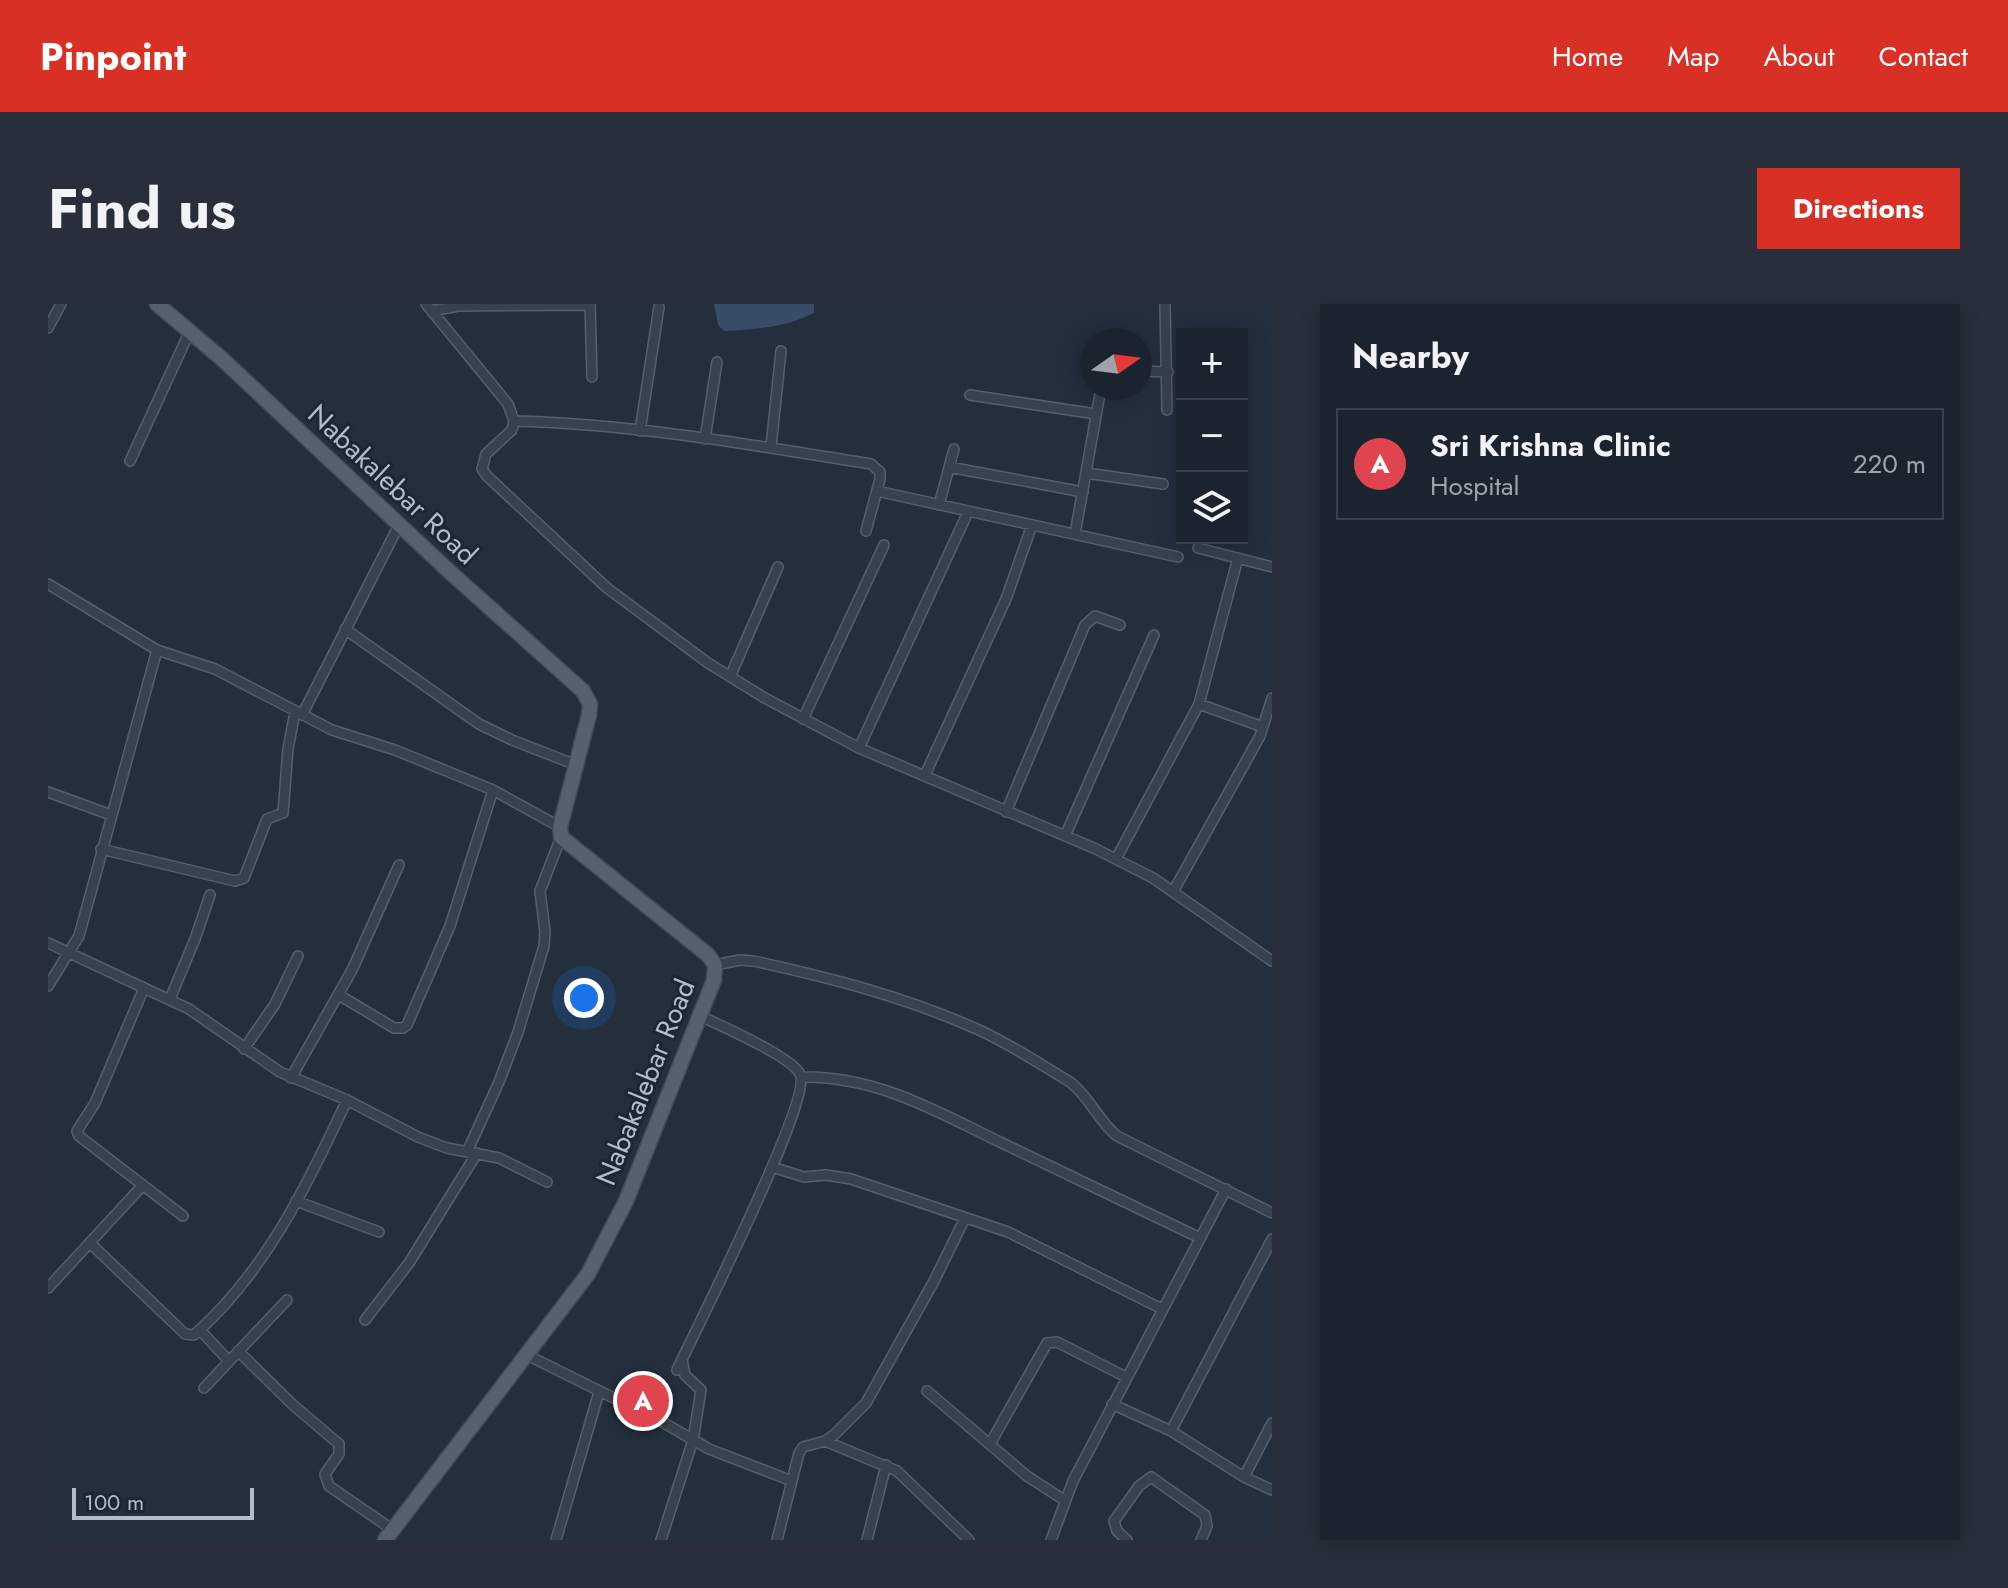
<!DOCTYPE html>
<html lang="en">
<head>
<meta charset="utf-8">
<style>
	:root { --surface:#1b232e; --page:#282f3a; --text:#f1f3f6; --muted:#a0a4aa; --line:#39404a; --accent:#d93025 }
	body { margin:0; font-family:Jost,sans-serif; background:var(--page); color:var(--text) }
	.controls { position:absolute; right:24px; top:24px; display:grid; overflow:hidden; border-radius:0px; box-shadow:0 4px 20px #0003 }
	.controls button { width:72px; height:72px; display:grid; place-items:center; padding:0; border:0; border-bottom:2px solid var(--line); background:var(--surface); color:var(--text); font:40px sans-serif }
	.compass { position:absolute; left:1032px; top:24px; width:72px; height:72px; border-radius:50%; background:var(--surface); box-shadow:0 4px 20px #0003; rotate:76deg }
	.scale { position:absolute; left:24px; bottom:20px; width:182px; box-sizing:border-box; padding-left:8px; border:4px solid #b4bcc9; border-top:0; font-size:22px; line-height:28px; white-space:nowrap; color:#b4bcc9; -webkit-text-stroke:6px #1d2633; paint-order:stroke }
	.you { position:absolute; left:536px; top:694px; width:28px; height:28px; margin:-20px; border:6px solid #fff; border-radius:50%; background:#1a73e8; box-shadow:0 0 0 12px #1a73e833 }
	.badge { display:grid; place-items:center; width:52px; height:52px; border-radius:50%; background:var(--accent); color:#fff; font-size:26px; font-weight:700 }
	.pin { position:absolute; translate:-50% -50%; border:4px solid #fff; box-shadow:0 2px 8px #0006 }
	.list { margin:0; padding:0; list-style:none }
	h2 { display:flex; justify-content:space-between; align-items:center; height:104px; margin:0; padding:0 32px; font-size:34px }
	h2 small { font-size:26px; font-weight:400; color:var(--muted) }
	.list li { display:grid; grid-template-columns:52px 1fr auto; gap:24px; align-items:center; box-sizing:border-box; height:112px; margin:0 16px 16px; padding:0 16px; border:2px solid var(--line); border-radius:0px }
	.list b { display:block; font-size:30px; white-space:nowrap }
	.list p { margin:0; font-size:26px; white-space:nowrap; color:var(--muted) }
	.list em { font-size:26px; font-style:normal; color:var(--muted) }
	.icon { flex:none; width:44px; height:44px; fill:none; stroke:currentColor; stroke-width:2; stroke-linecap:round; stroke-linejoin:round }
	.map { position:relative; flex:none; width:1224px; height:1236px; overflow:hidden; border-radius:0px }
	header { display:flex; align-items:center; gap:48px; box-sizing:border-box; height:112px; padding:0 40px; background:var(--accent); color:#fff }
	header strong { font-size:38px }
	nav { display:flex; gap:44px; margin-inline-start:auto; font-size:28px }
	.intro { display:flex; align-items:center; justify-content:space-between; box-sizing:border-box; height:192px; padding:0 48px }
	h1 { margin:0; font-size:56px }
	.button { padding:20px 36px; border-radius:0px; background:var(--accent); color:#fff; font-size:28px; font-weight:700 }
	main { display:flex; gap:48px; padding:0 48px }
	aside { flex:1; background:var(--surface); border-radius:0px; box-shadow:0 4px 20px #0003 }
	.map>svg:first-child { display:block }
	.water { fill:#394c67 }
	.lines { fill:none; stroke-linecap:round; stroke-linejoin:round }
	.minor-casing { stroke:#565f6c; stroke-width:12 }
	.primary-casing { stroke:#414a57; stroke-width:17 }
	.minor { stroke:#38414e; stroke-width:9 }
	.primary { stroke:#56606e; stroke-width:14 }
	.labels { text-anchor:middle; stroke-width:6; stroke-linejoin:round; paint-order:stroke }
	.street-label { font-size:28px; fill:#b4bcc9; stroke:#1d2633 }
</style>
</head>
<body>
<header>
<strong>Pinpoint</strong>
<nav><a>Home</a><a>Map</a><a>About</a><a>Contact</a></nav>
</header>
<div class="intro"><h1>Find us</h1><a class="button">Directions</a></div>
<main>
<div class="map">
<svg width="1224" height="1236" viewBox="0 0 1224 1236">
	<rect width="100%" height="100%" fill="#242f3e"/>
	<path class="water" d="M666 0H766V9C736 24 708 25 676 27L670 21Z"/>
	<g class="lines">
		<defs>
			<path id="minor" d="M378 0 460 100 466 117 464 126 438 150 434 165 439 172 559 284 660 359 715 393 811 444 1048 545 1105 574 1224 657
				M542 0 544 73
				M1117 0 1119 106
				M384 7 410 2 542 1
				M0 24 13 0
				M1092 67 1120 68
				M922 91 1048 110
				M466 117C586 120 705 141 823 160L832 168V175L818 227
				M592 127 611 3
				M657 135 669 58
				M723 143 733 47
				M82 157 141 29
				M901 163 1035 188
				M1038 169 1115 180
				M829 187 1130 253
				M891 201 906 145
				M1027 230 1053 84
				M1150 244 1224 263
				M0 280 109 346 167 365 284 426 347 446 445 486 512 523
				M297 325 431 420 464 436 528 461
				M682 373 730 263
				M1151 400 1215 423
				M254 411 351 221
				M755 415 836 241
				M811 444 920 208
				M877 471 958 295 984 221
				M0 488 63 511
				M958 508 1037 321 1047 312 1072 321
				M1017 532 1106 331
				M53 545 187 577 196 574 219 515 235 509 240 445 247 408
				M1068 555 1151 400 1190 254
				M1126 586 1212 432 1224 394
				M0 639 141 705 232 768 299 796 370 833 399 844 451 854 499 878
				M667 661 692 656 705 657C783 674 858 693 931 726 962 740 992 760 1022 778 1042 793 1050 817 1069 832L1224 909
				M0 682 31 632 109 346
				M96 684 47 799 29 827 31 832 135 912
				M291 691 346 724H355L359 721 402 622 445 486
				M122 695 147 635 162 591
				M196 745 227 700 250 652
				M754 773C829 772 888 807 954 839 1020 870 1086 903 1152 934
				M243 774 304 666 351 561
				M419 848 451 778 470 728 496 642 497 628 492 587 513 533
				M724 863 756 873 778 871 803 875 960 928 1114 1005
				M248 897 331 928
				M42 939 137 1030 146 1031C217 969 260 880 299 796
				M0 984 95 881
				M317 1016 361 959 429 849
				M152 1026 181 1057
				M190 1047 244 1100 291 1140V1150L277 1170 281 1182 345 1226
				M479 1051 616 1119 661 1145 744 1177
				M629 1066C647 1027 765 795 752 770 744 753 672 721 652 712
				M156 1084 239 996
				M879 1087 979 1172 1016 1196
				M1064 1100 1123 1127 1196 1173 1224 1186
				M1123 1127 1224 935
				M777 1137 849 1167 921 1236
				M942 1140 999 1039 1009 1038 1078 1073
				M1196 1173 1224 1119
				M508 1236 551 1088
				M613 1236 645 1136 653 1086 637 1071 634 1056
				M729 1236 751 1149 755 1143 777 1137 786 1131 818 1099 886 977 917 914
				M819 1236 838 1161
				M1003 1236 1025 1177 1178 885
				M1079 1236 1069 1227 1066 1217 1091 1182 1103 1173 1157 1211 1159 1222 1153 1236"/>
			<path id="primary" d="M109 0 173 54 403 269 535 387 542 400 541 411 512 523 513 533 660 651 667 661 666 676 578 897 540 970 337 1236"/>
		</defs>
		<use href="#minor" class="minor-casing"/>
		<use href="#primary" class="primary-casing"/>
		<use href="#minor" class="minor"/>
		<use href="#primary" class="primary"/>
	</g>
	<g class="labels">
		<g class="street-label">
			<text transform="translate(345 180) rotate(43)" y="10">Nabakalebar Road</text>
			<text transform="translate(597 778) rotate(-68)" y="10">Nabakalebar Road</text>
		</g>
	</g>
</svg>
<div class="controls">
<button>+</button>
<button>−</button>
<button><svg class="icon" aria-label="layers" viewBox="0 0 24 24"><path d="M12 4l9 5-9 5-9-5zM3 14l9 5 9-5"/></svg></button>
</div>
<svg class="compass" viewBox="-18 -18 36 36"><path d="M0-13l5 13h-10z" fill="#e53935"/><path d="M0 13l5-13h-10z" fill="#a0a4aa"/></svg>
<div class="scale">100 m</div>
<div class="you"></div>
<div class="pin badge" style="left:595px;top:1097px;background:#e0444e">A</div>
</div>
<aside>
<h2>Nearby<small></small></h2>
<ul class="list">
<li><span class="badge" style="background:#e0444e">A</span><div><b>Sri Krishna Clinic</b><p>Hospital</p></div><em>220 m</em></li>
</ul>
</aside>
</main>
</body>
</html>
